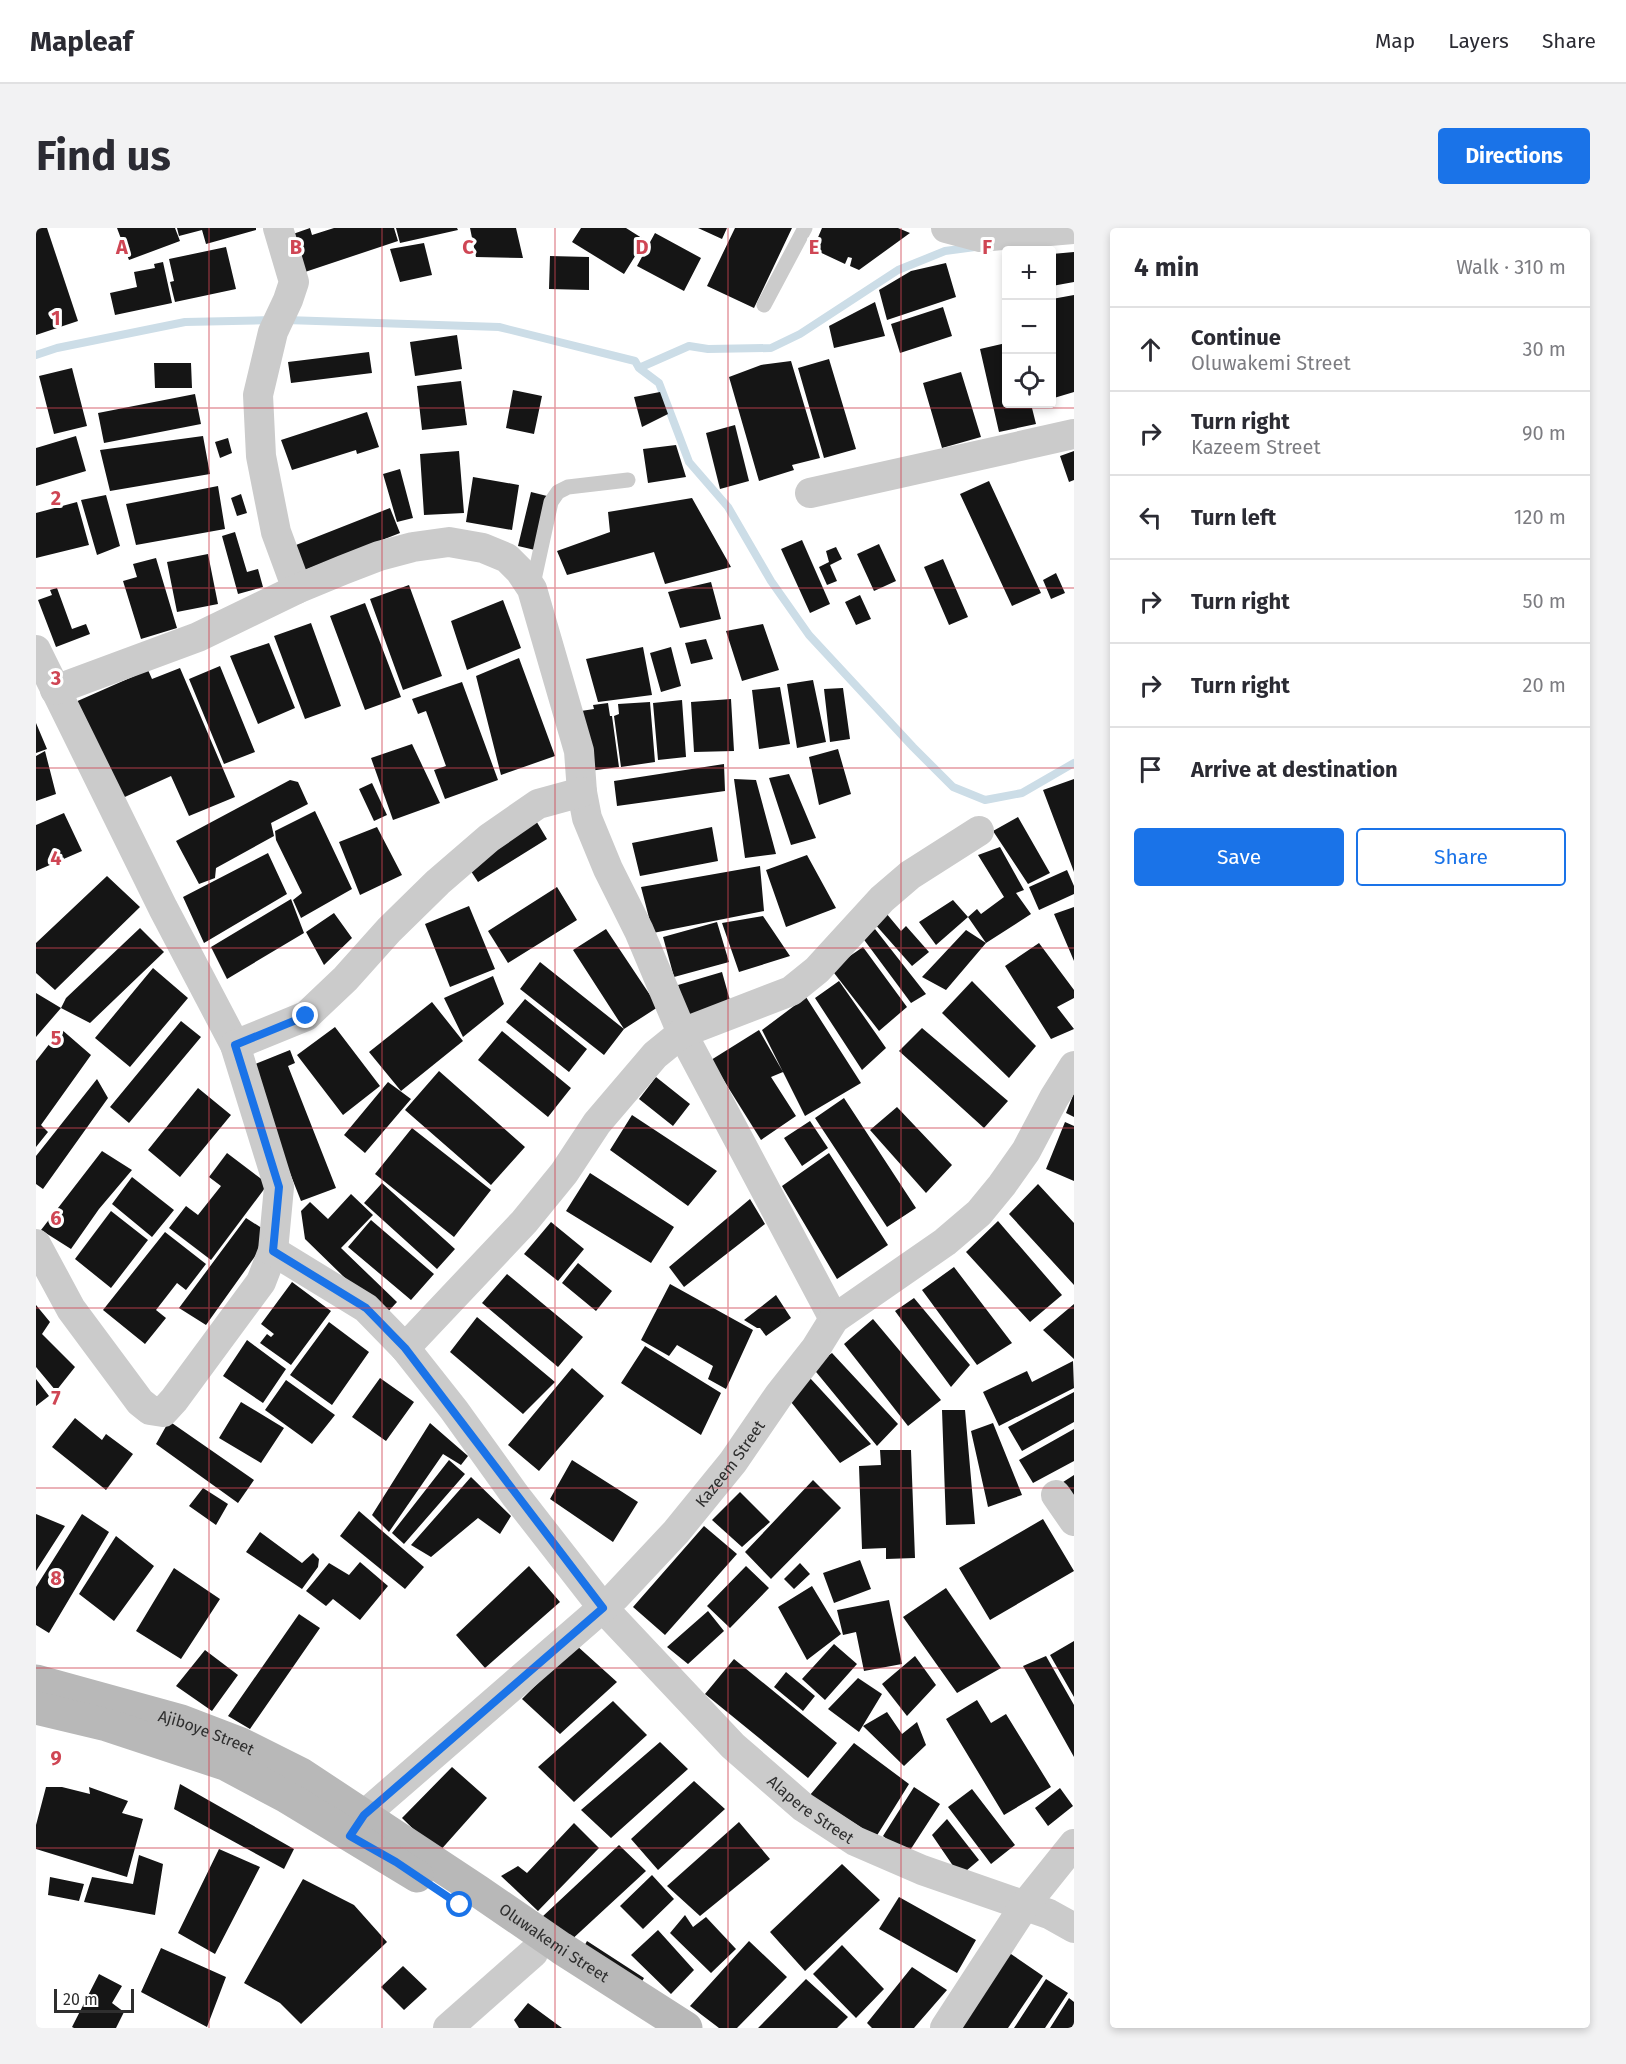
<!DOCTYPE html>
<html lang="en">
<head>
<meta charset="utf-8">
<style>
	:root { --surface:#fff; --page:#f2f2f3; --text:#2b2b33; --muted:#7c7c81; --line:#e1e1e2; --accent:#1a73e8 }
	body { margin:0; font-family:"Fira Sans",sans-serif; background:var(--page); color:var(--text) }
	.controls { position:absolute; right:18px; top:18px; display:grid; overflow:hidden; border-radius:6px; box-shadow:0 3px 9px #0003 }
	.controls button { width:54px; height:54px; display:grid; place-items:center; padding:0; border:0; border-bottom:2px solid var(--line); background:var(--surface); color:var(--text); font:30px sans-serif }
	.scale { position:absolute; left:18px; bottom:15px; width:80px; box-sizing:border-box; padding-left:6px; border:3px solid #2e2e2e; border-top:0; font-size:16px; line-height:21px; white-space:nowrap; color:#2e2e2e; -webkit-text-stroke:4px #fff; paint-order:stroke }
	.stop { position:absolute; width:18px; height:18px; margin:-14px; border:4px solid #1a73e8; border-radius:50%; background:#fff }
	.stop.end { background:#1a73e8; border-color:#fff; box-shadow:0 2px 6px #0008 }
	.list { margin:0; padding:0; list-style:none }
	h2 { display:flex; justify-content:space-between; align-items:center; height:78px; margin:0; padding:0 24px; font-size:26px }
	h2 small { font-size:20px; font-weight:400; color:var(--muted) }
	.list li { display:grid; grid-template-columns:39px 1fr auto; gap:18px; align-items:center; box-sizing:border-box; height:84px; padding:0 24px; border-top:2px solid var(--line) }
	.list b { display:block; font-size:22px; white-space:nowrap }
	.list p { margin:0; font-size:20px; white-space:nowrap; color:var(--muted) }
	.list em { font-size:20px; font-style:normal; color:var(--muted) }
	.actions { display:flex; gap:12px; padding:18px 24px }
	.actions a { flex:1; padding:14px 0; border:2px solid var(--accent); border-radius:6px; text-align:center; font-size:21px; color:var(--accent) }
	.actions .main { background:var(--accent); color:#fff }
	.icon { flex:none; width:33px; height:33px; fill:none; stroke:currentColor; stroke-width:2; stroke-linecap:round; stroke-linejoin:round }
	.map { position:relative; flex:none; width:1038px; height:1800px; overflow:hidden; border-radius:6px }
	header { display:flex; align-items:center; gap:36px; box-sizing:border-box; height:84px; padding:0 30px; background:var(--surface); border-bottom:2px solid var(--line) }
	header strong { font-size:28px }
	nav { display:flex; gap:33px; margin-inline-start:auto; font-size:21px }
	.intro { display:flex; align-items:center; justify-content:space-between; box-sizing:border-box; height:144px; padding:0 36px }
	h1 { margin:0; font-size:42px }
	.button { padding:15px 27px; border-radius:6px; background:var(--accent); color:#fff; font-size:21px; font-weight:700 }
	main { display:flex; gap:36px; padding:0 36px }
	aside { flex:1; background:var(--surface); border-radius:6px; box-shadow:0 3px 9px #0003 }
	.map>svg:first-child { display:block }
	.lines { fill:none; stroke-linecap:round; stroke-linejoin:round }
	.stream { stroke:#ccdde7; stroke-width:8 }
	.building { fill:#151515 }
	.lane { stroke:#cbcbcb; stroke-width:15 }
	.street { stroke:#cbcbcb; stroke-width:30 }
	.secondary { stroke:#b8b8b8; stroke-width:33 }
	.route { stroke:#1a73e8; stroke-width:8 }
	.grid { fill:none; stroke:#cf4654; stroke-width:1.5; stroke-opacity:0.55 }
	.labels { text-anchor:middle; stroke-width:6; stroke-linejoin:round; paint-order:stroke }
	.street-label { font-size:16px; fill:#2e2e2e; stroke:#fff }
	.grid-label { font-size:20px; text-anchor:middle; font-weight:bold; fill:#cf4654; stroke:#fff; stroke-width:6; stroke-linejoin:round; paint-order:stroke }
</style>
</head>
<body>
<header>
<strong>Mapleaf</strong>
<nav><a>Map</a><a>Layers</a><a>Share</a></nav>
</header>
<div class="intro"><h1>Find us</h1><a class="button">Directions</a></div>
<main>
<div class="map">
<svg width="1038" height="1800" viewBox="0 0 1038 1800">
	<rect width="100%" height="100%" fill="#fff"/>
	<g class="lines">
		<path class="stream" d="M250 92 463 99 599 133 603 140 653 118 672 121 735 120 764 106 862 42 909 23 939 19
			M0 127 21 120 149 94 237 92
			M603 140 623 155 653 234 692 279 735 353 773 407 877 519 917 559 949 572 986 565 1038 535"/>
	</g>
	<path class="building" d="M0 0H11L42 93 0 107Z
		M81 0H139L144 13 93 32Z
		M141 0H220V2L170 16 166 2 143 8Z
		M274 0 276 7 298 0H358L362 13 269 44 257 6Z
		M360 0H421L422 2 364 15Z
		M434 0H480L487 30 440 29Z
		M545 0H590L609 12 588 46 536 14Z
		M662 0H691L686 11Z
		M699 0H756L718 80 671 58Z
		M786 0H862L874 5 823 42 814 38 816 30 812 29 809 36 777 21Z
		M619 5 665 30 648 63 601 38Z
		M388 15 396 47 364 54 354 21Z
		M190 19 200 61 139 74 134 54 138 53 133 31Z
		M1038 24V54L1016 58V26Z
		M514 28 553 29V62L513 61Z
		M127 34 136 75 79 87 74 65 101 59 98 44 119 40 118 36Z
		M910 35 920 69 851 92 843 62 875 43Z
		M1038 67V164L1018 170 1016 158V71Z
		M839 74 849 108 798 120 793 98Z
		M907 79 916 108 864 125 855 96Z
		M421 107 426 141 379 148 374 114Z
		M970 115V176H995L1000 196 963 204 944 121Z
		M333 124 336 145 255 155 252 134Z
		M793 131 820 221 788 230 762 140Z
		M755 133 784 230 756 237 758 242 723 253 693 149 725 137Z
		M118 135H155L156 160H119Z
		M36 140 51 198 18 206 3 148Z
		M925 144 945 209 906 220 887 155Z
		M425 153 431 197 386 202 381 158Z
		M477 162 506 168 498 206 470 200Z
		M624 164 632 186 606 199 598 169Z
		M159 166 165 196 68 215 62 185Z
		M331 184 343 219 321 226 320 222 256 242 245 212Z
		M699 197 713 253 684 261 670 205Z
		M40 208 50 243 0 258V220Z
		M167 208 174 246 74 263 64 222Z
		M192 210 196 225 184 230 179 214Z
		M640 217 650 249 612 255 607 221Z
		M423 223 428 285 388 287 384 226Z
		M1038 223V252L1033 254 1024 228Z
		M364 241 377 290 361 294 347 246Z
		M437 249 483 257 476 302 430 294Z
		M953 253 1005 365 976 378 924 266Z
		M182 258 189 301 100 317 90 276Z
		M495 264 511 268 499 322 482 318Z
		M205 266 211 285 201 288 195 270Z
		M70 267 84 318 61 327 45 272Z
		M656 270 695 339 629 356 618 324 531 347 521 323 574 304 572 284Z
		M41 274 53 317 0 330V285Z
		M354 280 364 305 269 342 260 317Z
		M199 304 211 344 222 341 227 359 202 366 186 308Z
		M766 312 794 376 774 385 745 321Z
		M843 316 860 353 838 363 821 326Z
		M800 319 806 331 794 337 801 353 791 357 783 339 793 334 790 323Z
		M172 326 182 376 141 384 131 334Z
		M120 330 141 400 105 411 87 353 101 349 97 336Z
		M907 331 932 389 913 397 888 339Z
		M1020 345 1029 365 1015 371 1007 352Z
		M675 354 685 391 644 400 632 364Z
		M373 357 406 448 367 462 334 371Z
		M21 360 36 401 50 396 54 406 20 419 2 372 16 367 14 362Z
		M824 367 835 391 820 397 809 374Z
		M467 372 485 420 431 442 415 393Z
		M329 375 365 469 329 482 294 388Z
		M275 395 305 478 269 491 238 408Z
		M727 396 743 442 706 453 690 403Z
		M670 411 677 431 655 436 649 415Z
		M233 415 259 480 222 496 194 428Z
		M607 419 616 467 562 474 550 431Z
		M635 419 645 458 625 464 614 425Z
		M483 430 519 528 465 547 440 448Z
		M184 438 219 524 188 536 153 451Z
		M144 440 199 569 153 588 135 548 80 573 37 475 112 442 116 451Z
		M777 452 790 514 761 520 751 456Z
		M426 454 462 552 409 571 398 542 410 538 390 483 382 486 376 471Z
		M744 459 754 516 723 521 716 462Z
		M807 460 814 511 794 514 788 461Z
		M695 471 698 523 658 524 655 474Z
		M646 472 650 529 622 532 617 475Z
		M614 474 619 534 585 539 578 488 583 486 582 476Z
		M572 475 574 488H576L583 539 553 543 545 483 558 481 557 477Z
		M0 495 11 521 0 525Z
		M376 516 404 575 357 592 335 530Z
		M802 521 815 566 783 577 773 529Z
		M9 523 20 566 0 573V528Z
		M688 536 689 563 581 578 578 553Z
		M753 546 780 610 755 617 733 550Z
		M698 551 720 552 740 626 709 630Z
		M1038 551V644L1007 562Z
		M254 552 262 554 272 576 235 595 238 608 180 640 179 650 163 656 140 613Z
		M336 555 351 587 338 593 323 561Z
		M279 583 316 661 265 690 257 672 266 665 240 612 239 603Z
		M28 585 46 623 0 643V597Z
		M982 589 1014 645 992 656 957 603Z
		M499 591 511 611 442 654 429 634Z
		M341 599 366 647 324 667 303 614Z
		M676 599 682 633 604 648 596 615Z
		M964 619 988 662 980 665 995 686 950 715 932 689 941 681 945 686 968 669 942 627Z
		M232 625 251 666 168 715 147 669Z
		M771 627 800 680 750 699 730 642Z
		M724 638 728 683 617 705 605 659Z
		M1031 642 1038 658V666L1003 682 993 659Z
		M71 648 104 679 19 762 0 745V715Z
		M521 659 541 692 472 735 452 703Z
		M255 671 268 705 191 751 175 719Z
		M917 672 932 689 900 717 883 694Z
		M433 678 459 741 414 759 389 696Z
		M1038 679V733L1018 686Z
		M298 685 316 710 288 737 270 704Z
		M850 685 865 703 870 698 893 724 876 738 838 695Z
		M727 688 754 728 703 744 686 695Z
		M681 694 693 734 638 749 627 709Z
		M104 700 128 724 54 795 25 780 30 770Z
		M570 701 622 779 588 801 537 722Z
		M839 701 890 766 875 775 826 709Z
		M930 702 950 715 910 762 886 749Z
		M1003 715 1038 762V770L1021 779 1038 801 1015 811 969 738Z
		M827 719 871 779 843 803 795 741Z
		M504 734 588 801 568 827 484 761Z
		M117 740 152 770 94 839 59 810Z
		M686 744 695 776 651 788 642 757Z
		M457 748 468 776 427 809 408 770Z
		M803 753 850 820 826 842 779 770Z
		M936 753 1000 818 973 850 906 785Z
		M0 765 25 780 0 809Z
		M770 769 825 855 769 888 726 802Z
		M489 771 551 821 533 844 470 794Z
		M396 774 427 813 365 863 333 824Z
		M145 793 165 809 93 895 74 879Z
		M299 799 344 858 307 887 261 827Z
		M886 800 972 873 948 900 863 823Z
		M25 801 55 827 5 897 12 904 0 919V833Z
		M723 802 747 844 735 849 760 888 725 912 675 832Z
		M466 803 535 860 512 889 442 832Z
		M254 822 259 835 252 838 300 960 265 973 212 839Z
		M403 843 489 919 455 957 369 882Z
		M620 849 654 876 637 898 603 871Z
		M61 851 72 870 7 961 0 956V928Z
		M352 854 375 871 329 925 308 907Z
		M162 860 195 887 144 949 112 922Z
		M1038 865V889L1030 885Z
		M808 870 880 980 851 999 779 890Z
		M861 879 916 937 890 965 834 902Z
		M596 887 681 943 652 978 574 922Z
		M774 893 792 920 766 938 748 910Z
		M1029 894 1038 898V953L1010 941Z
		M376 900 455 962 418 1009 339 946Z
		M66 923 96 942 63 981 35 1021 5 1002Z
		M191 925 232 956 175 1032 133 1000 150 978 162 987 185 958 173 949Z
		M793 925 852 1017 801 1051 746 958Z
		M554 945 638 999 615 1035 530 983Z
		M96 949 138 982 116 1009 76 976Z
		M346 955 419 1021 401 1041 328 975Z
		M1002 956 1038 995V1057L973 986Z
		M315 966 337 987 305 1020 361 1074 348 1088 269 1011 265 983 274 974 292 991Z
		M714 971 729 996 648 1059 633 1039Z
		M75 983 112 1012 75 1060 39 1031Z
		M210 990 235 1006 170 1097 143 1080Z
		M335 992 398 1046 375 1072 312 1019Z
		M962 993 1026 1067 994 1094 930 1024Z
		M515 994 548 1021 522 1053 488 1026Z
		M129 1004 170 1036 150 1062 141 1055 120 1082 130 1090 109 1116 67 1082Z
		M542 1035 576 1063 560 1083 526 1055Z
		M918 1039 976 1115 941 1137 886 1062Z
		M471 1046 547 1109 522 1139 446 1075Z
		M256 1054 295 1083 255 1137 224 1115 231 1106 235 1109 238 1106 225 1096Z
		M634 1056 717 1102 690 1161 672 1151 677 1138 641 1117 633 1128 605 1112Z
		M740 1067 755 1090 730 1108 724 1100H721L708 1092Z
		M878 1070 934 1137 915 1159 859 1083Z
		M1038 1076V1131L1007 1102Z
		M0 1077 14 1094 6 1106 39 1139 20 1163 0 1139Z
		M441 1089 519 1154 487 1186 414 1124Z
		M837 1091 905 1172 872 1198 808 1116Z
		M293 1094 333 1124 296 1177 254 1147Z
		M211 1112 250 1141 227 1175 187 1148Z
		M609 1118 685 1165 665 1207 585 1155Z
		M796 1125 862 1196 841 1218 776 1139Z
		M1037 1133 1038 1160 963 1198 947 1164 991 1143 996 1154Z
		M536 1140 568 1168 503 1243 472 1217Z
		M344 1150 378 1174 350 1213 316 1189Z
		M774 1150 835 1216 804 1235 751 1169Z
		M0 1151 13 1168 0 1178Z
		M250 1152 299 1187 276 1216 229 1182Z
		M1038 1164V1194L986 1223 972 1199Z
		M205 1174 248 1200 225 1235 183 1210Z
		M906 1182H929L939 1296 910 1297Z
		M39 1190 66 1212 70 1206 97 1226 70 1262 16 1219Z
		M133 1193 218 1252 202 1275 120 1216Z
		M394 1195 432 1228 425 1237 407 1226 353 1304 336 1287Z
		M957 1195 986 1267 952 1279 935 1203Z
		M1038 1201V1233L997 1255 983 1232Z
		M844 1222H875L879 1330 850 1331V1320L826 1321 823 1238 845 1237Z
		M413 1232 429 1246 368 1316 356 1305Z
		M536 1232 602 1274 577 1314 514 1271Z
		M1038 1247V1277L1024 1256Z
		M435 1249 475 1288 464 1306 442 1290 395 1329 375 1317Z
		M777 1252 805 1280 735 1351 709 1324Z
		M167 1260 192 1276 180 1297 153 1278Z
		M704 1264 734 1294 706 1319 676 1292Z
		M323 1283 388 1339 369 1361 304 1308Z
		M0 1286 29 1298 0 1343Z
		M46 1286 73 1304 13 1405 0 1397V1359Z
		M1007 1291 1038 1343 954 1392 923 1340Z
		M668 1298 701 1326 629 1407 597 1379Z
		M224 1304 266 1335 277 1325 283 1331 282 1339 266 1361 210 1324Z
		M80 1308 118 1338 78 1393 43 1366Z
		M824 1332 835 1361 798 1375 787 1345Z
		M324 1334 352 1358 324 1392 297 1371 290 1378 270 1363 293 1335 313 1347Z
		M764 1335 774 1346 758 1361 748 1351Z
		M493 1338 524 1374 449 1440 420 1407Z
		M710 1338 733 1360 694 1400 671 1378Z
		M138 1340 184 1371 145 1431 100 1403Z
		M776 1358 805 1406 771 1432 742 1379Z
		M910 1360 965 1440 921 1465 867 1389Z
		M853 1372 866 1436 828 1443 820 1404 807 1407 801 1382Z
		M672 1383 688 1403 652 1436 631 1419Z
		M263 1386 284 1400 214 1501 192 1488Z
		M1038 1413V1469L1014 1427Z
		M798 1416 821 1436 789 1472 766 1451Z
		M540 1417 581 1454 524 1506 486 1471Z
		M169 1422 202 1447 176 1483 140 1458Z
		M879 1428 900 1457 871 1488 846 1456Z
		M1010 1428 1038 1477V1529L987 1438Z
		M698 1431 801 1515 772 1550 669 1466Z
		M750 1444 779 1468 767 1483 738 1459Z
		M822 1450 846 1466 823 1504 792 1481Z
		M941 1472 955 1495 970 1486 1015 1559 968 1587 910 1491Z
		M577 1473 611 1507 538 1574 502 1539Z
		M851 1484 866 1506 881 1494 890 1517 868 1538 827 1498Z
		M624 1514 652 1541 575 1610 545 1582Z
		M818 1515 873 1556 840 1609 774 1567Z
		M416 1539 451 1570 402 1625 366 1590Z
		M658 1553 689 1581 622 1642 595 1611Z
		M144 1556 258 1621 248 1641 138 1581Z
		M10 1559H26L54 1566 53 1559 92 1573 86 1585 107 1591 91 1649 0 1621V1597Z
		M878 1559 904 1576 871 1627 847 1608Z
		M1024 1560 1037 1578 1012 1598 999 1580Z
		M936 1561 979 1617 955 1636 912 1579Z
		M911 1591 943 1632 924 1648 896 1607Z
		M703 1594 734 1631 664 1688 631 1658Z
		M538 1595 563 1620 502 1683 465 1648 482 1638 491 1645Z
		M583 1617 610 1643 532 1715 506 1689Z
		M183 1621 224 1639 179 1726 142 1705Z
		M103 1627 127 1636 119 1687 48 1674 56 1649 97 1656Z
		M806 1636 844 1672 769 1743 734 1704Z
		M616 1647 638 1671 607 1701 584 1678Z
		M14 1649 48 1656 43 1673 12 1667Z
		M267 1651 318 1677 351 1714 265 1796 244 1775 208 1755Z
		M863 1669 940 1712 921 1745 843 1701Z
		M649 1687 657 1699 670 1689 700 1721 675 1745 634 1705Z
		M622 1702 658 1742 635 1766 595 1727Z
		M551 1713 608 1750 599 1765 544 1726Z
		M713 1713 751 1749 701 1800H683L654 1778Z
		M806 1717 848 1761 820 1790 777 1746Z
		M125 1720 190 1749 171 1799 105 1764Z
		M972 1724 1007 1748 972 1800H921Z
		M367 1738 391 1761 368 1782 345 1759Z
		M876 1739 911 1762 878 1800H836L831 1795Z
		M63 1746 86 1758 76 1775 88 1784 80 1800H38L36 1799Z
		M770 1751 812 1789 801 1800H722Z
		M1010 1751 1032 1765 1009 1800H978Z
		M1033 1770 1038 1774V1800H1014Z
		M492 1775 526 1800H483L478 1792Z"/>
	<g class="lines">
		<path class="lane" d="M728 77 769 0
			M496 361 515 274 522 264 532 259 592 252"/>
		<g class="street">
			<path d="M242 0 258 54 252 72 237 104 222 167 225 228 240 304 261 361"/>
			<path d="M910 0 944 9 1037 1"/>
			<path d="M774 265 1038 206"/>
			<path d="M0 422 127 680 199 817 243 959 237 1023 225 1054 138 1172 127 1184 114 1182 104 1174 35 1081 0 1016"/>
			<path d="M19 462 162 409 261 361 307 342 343 328 377 319 413 314 447 320 471 330 484 343 496 361 543 523 546 564 551 590 572 641 603 703 646 805 798 1091"/>
			<path d="M199 817 270 788 310 750 353 702 402 654 453 610 502 576 546 564"/>
			<path id="s1" d="M237 1023 330 1080 369 1120 418 1182 479 1267 567 1380 697 1518 767 1579 819 1613 886 1642 1013 1686 1038 1700"/>
			<path d="M369 1120 488 994 528 945 561 895 619 827 646 805 755 763 781 742 846 671 874 647 943 603"/>
			<path d="M1020 1267 1038 1293"/>
			<path id="s2" d="M314 1608 328 1587 579 1369 640 1304 697 1234 743 1167 780 1120 798 1091 909 1014 943 985 966 957 990 923 1018 870 1038 838"/>
			<path d="M412 1800 497 1725"/>
			<path d="M909 1800 989 1677 1038 1616"/>
		</g>
		<g class="secondary">
			<path id="s3" d="M0 1453 145 1493 205 1516 265 1546 442 1663 525 1720 650 1800"/>
			<path d="M0 1480 71 1497 189 1536 249 1568 381 1648"/>
		</g>
	</g>
	<g class="lines">
		<path class="route" d="M270 788 199 817 243 959 237 1023 330 1080 369 1120 567 1380 328 1587 314 1608 360 1634 424 1677"/>
	</g>
	<path class="grid" d="M173 0V1800M346 0V1800M519 0V1800M692 0V1800M865 0V1800M0 180H1038M0 360H1038M0 540H1038M0 720H1038M0 900H1038M0 1080H1038M0 1260H1038M0 1440H1038M0 1620H1038"/>
	<g class="labels">
		<g class="street-label">
			<text dy="6" stroke="none"><textPath href="#s2" startOffset="534">Kazeem Street</textPath></text>
			<text dy="6" stroke="none"><textPath href="#s3" startOffset="178">Ajiboye Street</textPath></text>
			<text dy="6" stroke="none"><textPath href="#s1" startOffset="782">Alapere Street</textPath></text>
			<text dy="6" stroke="none"><textPath href="#s3" startOffset="586">Oluwakemi Street</textPath></text>
		</g>
	</g>
	<g class="grid-label">
		<text x="86" y="26">A</text>
		<text x="260" y="26">B</text>
		<text x="432" y="26">C</text>
		<text x="606" y="26">D</text>
		<text x="778" y="26">E</text>
		<text x="951" y="26">F</text>
		<text x="20" y="97">1</text>
		<text x="20" y="277">2</text>
		<text x="20" y="457">3</text>
		<text x="20" y="637">4</text>
		<text x="20" y="817">5</text>
		<text x="20" y="997">6</text>
		<text x="20" y="1177">7</text>
		<text x="20" y="1357">8</text>
		<text x="20" y="1537">9</text>
	</g>
</svg>
<div class="controls">
<button>+</button>
<button>−</button>
<button><svg class="icon" aria-label="locate" viewBox="0 0 24 24"><circle cx="12" cy="12" r="6"/><path d="M12 2v4M12 18v4M2 12h4M18 12h4"/></svg></button>
</div>
<div class="scale">20 m</div>
<div class="stop" style="left:424px;top:1677px"></div>
<div class="stop end" style="left:270px;top:788px"></div>
</div>
<aside>
<h2>4 min<small>Walk · 310 m</small></h2>
<ul class="list">
<li><svg class="icon" aria-label="ahead" viewBox="0 0 24 24"><path d="M12 20V5M6 11l6-6 6 6"/></svg><div><b>Continue</b><p>Oluwakemi Street</p></div><em>30 m</em></li>
<li><svg class="icon" aria-label="right" viewBox="0 0 24 24"><path d="M7 20v-9h11M14 6l5 5-5 5"/></svg><div><b>Turn right</b><p>Kazeem Street</p></div><em>90 m</em></li>
<li><svg class="icon" aria-label="left" viewBox="0 0 24 24"><path d="M17 20v-9H6M10 6l-5 5 5 5"/></svg><div><b>Turn left</b></div><em>120 m</em></li>
<li><svg class="icon" aria-label="right" viewBox="0 0 24 24"><path d="M7 20v-9h11M14 6l5 5-5 5"/></svg><div><b>Turn right</b></div><em>50 m</em></li>
<li><svg class="icon" aria-label="right" viewBox="0 0 24 24"><path d="M7 20v-9h11M14 6l5 5-5 5"/></svg><div><b>Turn right</b></div><em>20 m</em></li>
<li><svg class="icon" aria-label="arrive" viewBox="0 0 24 24"><path d="M6 21V4h12l-3 4 3 4H6"/></svg><div><b>Arrive at destination</b></div></li>
</ul>
<div class="actions"><a class="main">Save</a><a>Share</a></div>
</aside>
</main>
</body>
</html>
